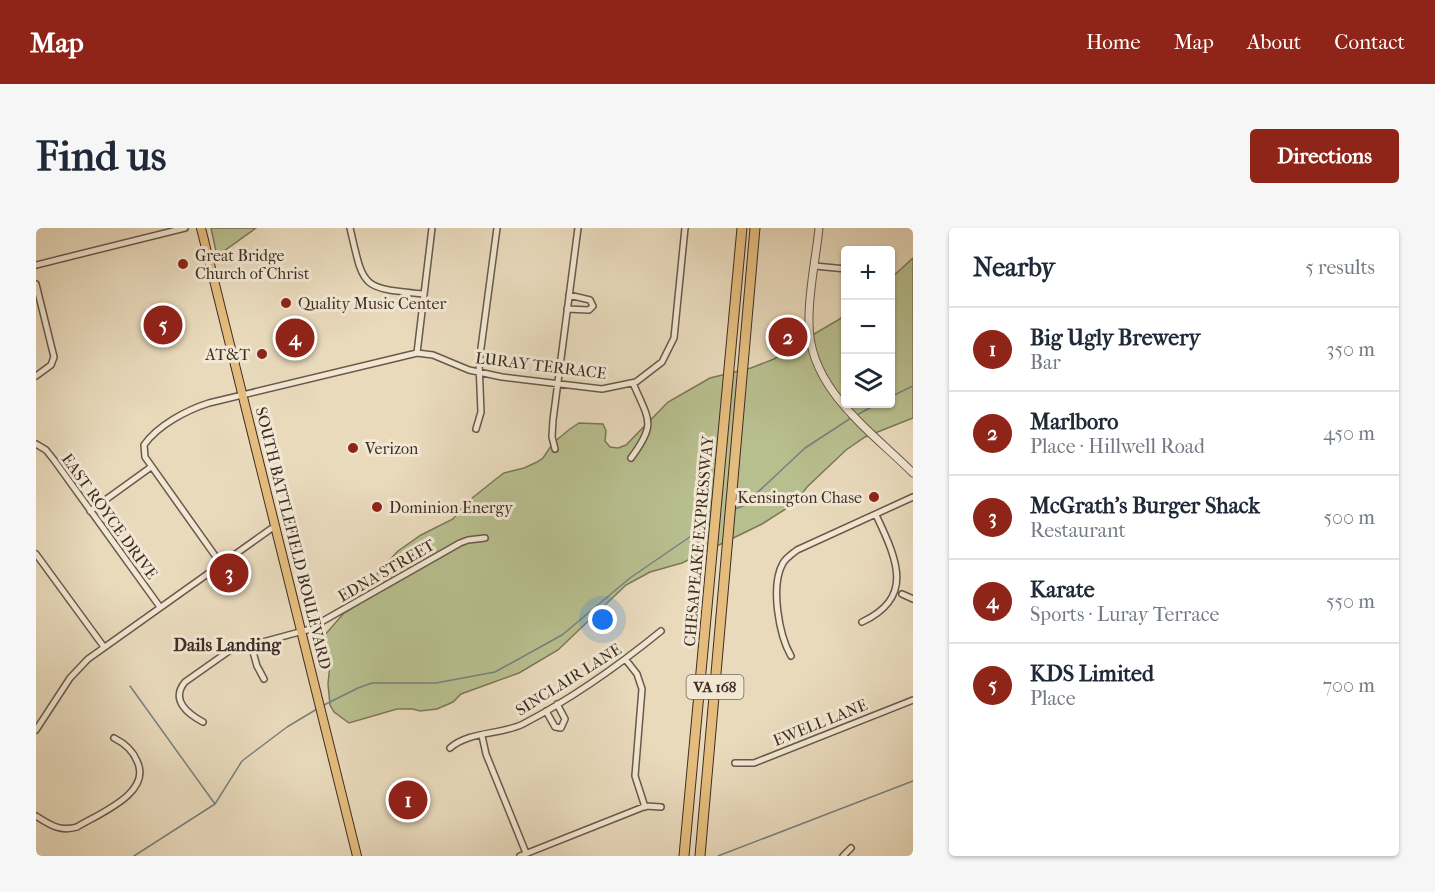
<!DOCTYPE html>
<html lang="en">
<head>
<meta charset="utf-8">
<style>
	:root { --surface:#fff; --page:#f6f6f7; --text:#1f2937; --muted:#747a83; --line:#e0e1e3; --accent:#8f2418 }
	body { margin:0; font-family:"IM FELL French Canon",serif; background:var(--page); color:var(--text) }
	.controls { position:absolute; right:18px; top:18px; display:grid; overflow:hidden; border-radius:6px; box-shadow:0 2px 4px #0004 }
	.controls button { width:54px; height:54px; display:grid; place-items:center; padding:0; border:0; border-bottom:2px solid var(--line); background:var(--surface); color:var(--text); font:30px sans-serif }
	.you { position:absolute; left:567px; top:392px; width:21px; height:21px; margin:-15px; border:4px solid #fff; border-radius:50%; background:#1a73e8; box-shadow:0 0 0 9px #1a73e833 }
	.badge { display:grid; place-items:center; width:39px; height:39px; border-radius:50%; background:var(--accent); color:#fff; font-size:20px; font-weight:700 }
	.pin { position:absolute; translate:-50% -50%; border:3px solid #fff; box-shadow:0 2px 6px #0006 }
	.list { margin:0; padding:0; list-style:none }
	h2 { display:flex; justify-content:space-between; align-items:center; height:78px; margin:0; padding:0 24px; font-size:26px }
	h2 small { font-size:20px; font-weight:400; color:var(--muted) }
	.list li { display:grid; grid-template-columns:39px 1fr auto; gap:18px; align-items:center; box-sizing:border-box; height:84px; padding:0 24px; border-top:2px solid var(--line) }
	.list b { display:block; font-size:22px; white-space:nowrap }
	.list p { margin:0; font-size:20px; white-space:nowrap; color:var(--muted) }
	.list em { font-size:20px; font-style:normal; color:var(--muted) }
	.icon { flex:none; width:33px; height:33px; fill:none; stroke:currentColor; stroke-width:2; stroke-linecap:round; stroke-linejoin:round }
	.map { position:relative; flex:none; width:877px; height:628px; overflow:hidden; border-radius:6px }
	header { display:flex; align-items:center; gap:36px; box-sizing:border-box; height:84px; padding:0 30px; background:var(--accent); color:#fff }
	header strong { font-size:28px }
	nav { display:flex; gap:33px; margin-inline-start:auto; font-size:21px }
	.intro { display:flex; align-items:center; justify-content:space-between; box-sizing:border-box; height:144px; padding:0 36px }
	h1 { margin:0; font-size:42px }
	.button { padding:15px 27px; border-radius:6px; background:var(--accent); color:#fff; font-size:21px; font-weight:700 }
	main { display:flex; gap:36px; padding:0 36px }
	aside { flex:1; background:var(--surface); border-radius:6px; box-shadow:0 2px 4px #0004 }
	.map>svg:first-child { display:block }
	.green { fill:#b8bf8f; stroke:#7c765a; stroke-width:1.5 }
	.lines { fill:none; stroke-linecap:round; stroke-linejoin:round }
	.stream { stroke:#77807f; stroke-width:1.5 }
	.minor-casing { stroke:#6a584a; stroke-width:8 }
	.tertiary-casing { stroke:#6a584a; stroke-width:9 }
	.primary-casing { stroke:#3f2d24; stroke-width:10 }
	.motorway-casing { stroke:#3f2d24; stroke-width:11 }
	.minor { stroke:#f1e7d3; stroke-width:5 }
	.tertiary { stroke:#f1e7d3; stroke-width:7 }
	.primary { stroke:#e4bd7e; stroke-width:8 }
	.motorway { stroke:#e4bd7e; stroke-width:9 }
	.poi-dot { fill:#8f2418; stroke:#f1e7d3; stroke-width:2 }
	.labels { text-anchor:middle; stroke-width:6; stroke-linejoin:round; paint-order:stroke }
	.shield { fill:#f1e7d3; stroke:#746558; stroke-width:1.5 }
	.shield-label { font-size:15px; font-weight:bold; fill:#3f2d24 }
	.poi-label { font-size:16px; fill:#3f2d24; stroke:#f1e7d3; text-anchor:start }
	.street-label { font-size:16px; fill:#3f2d24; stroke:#f1e7d3 }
	.neighbourhood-label { font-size:18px; font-weight:bold; fill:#3f2d24; stroke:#f1e7d3 }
</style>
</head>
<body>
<header>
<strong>Map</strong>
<nav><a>Home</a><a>Map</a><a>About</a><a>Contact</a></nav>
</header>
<div class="intro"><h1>Find us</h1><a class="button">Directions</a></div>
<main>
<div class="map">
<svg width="877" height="628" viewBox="0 0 877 628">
	<rect width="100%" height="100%" fill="#e9dabc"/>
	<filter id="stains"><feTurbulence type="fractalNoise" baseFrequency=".00333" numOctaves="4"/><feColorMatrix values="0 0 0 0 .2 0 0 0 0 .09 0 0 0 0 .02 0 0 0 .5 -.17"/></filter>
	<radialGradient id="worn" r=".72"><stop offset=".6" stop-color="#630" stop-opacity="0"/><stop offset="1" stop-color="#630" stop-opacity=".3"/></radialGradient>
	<path class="green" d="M175 0H220L181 28Z
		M877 30V190L829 209 810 222 771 259 759 275 726 296 646 335 614 344 590 357 522 422 483 445 425 466 417 474 401 481 384 483 377 481H361L313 495 298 484 294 477 292 456 294 436 286 418 287 409 308 385 323 376 331 368 342 344 362 323 385 307 417 291 430 275 460 251 468 245 488 240 501 234 507 230 517 215 534 201 543 195 567 196 570 203 569 213 574 219 582 220 590 217 632 174 674 150 715 140 738 131 761 114 773 109 804 91 809 85 810 176H854L855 50Z"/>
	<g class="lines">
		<path class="stream" d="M854 169 877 158
			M819 188 841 176
			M699 281 707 278 769 220 815 190
			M94 458 179 576
			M288 477 322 460 336 455H400L459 444 526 407 594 350 674 295
			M98 628 179 576 206 533 251 499 281 481
			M682 628 877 553"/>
		<defs>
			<path id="minor" d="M314 0C328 60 324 60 387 66
				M0 37 149 0
				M779 38 810 41
				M0 56 18 129 15 137 0 148
				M531 81 553 82 557 78 554 72 533 67
				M381 125 396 0
				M440 201 445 184 443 135 461 0
				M0 216 10 222 18 232 124 379
				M519 221 516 209 517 192 542 0
				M595 230C621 195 613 193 597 155
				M54 283 115 239
				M0 326 68 419
				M185 336 109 229 108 217C122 197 151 182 173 175L381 125 397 127 433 142 466 149 566 161 600 154 626 134 638 110 649 0
				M866 366 877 371
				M826 394C877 370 863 335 840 287
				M215 417 221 438 228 451
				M755 428C743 407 734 358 747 335 750 330 756 326 761 322L877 269
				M590 432 601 446 606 461 599 548 609 579
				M510 483 519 499 525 500 529 491 521 476
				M167 494C152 486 134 472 149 454L193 423 271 402 424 315 432 312 449 310
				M0 502 34 450 52 431 239 298
				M446 508 450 526 490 625
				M414 520C433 503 465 507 487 496 537 470 582 438 625 403
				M699 535H718L877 472
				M0 588C14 597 24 604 41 599 62 586 117 565 101 533 97 523 88 515 78 510
				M484 628 610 578 625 579
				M807 628 815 620"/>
			<path id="tertiary" d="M783 0C780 31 772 64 773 96 773 161 835 203 877 245"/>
			<path id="primary" d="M165 0 321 628"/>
			<path id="motorway" d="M648 628 706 0
				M664 628 719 0"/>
		</defs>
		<use href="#minor" class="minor-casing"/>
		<use href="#tertiary" class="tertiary-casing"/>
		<use href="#primary" class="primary-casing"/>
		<use href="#motorway" class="motorway-casing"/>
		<use href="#minor" class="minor"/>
		<use href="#tertiary" class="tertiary"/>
		<use href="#primary" class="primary"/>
		<use href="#motorway" class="motorway"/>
	</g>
	<g class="poi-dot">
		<circle cx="147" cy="36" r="6"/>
		<circle cx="250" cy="75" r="6"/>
		<circle cx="226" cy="126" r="6"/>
		<circle cx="317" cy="220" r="6"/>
		<circle cx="838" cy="269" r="6"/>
		<circle cx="341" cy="279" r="6"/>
	</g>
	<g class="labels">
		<rect class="shield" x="650.5" y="447" width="57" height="24" rx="4.5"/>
		<g class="shield-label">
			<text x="679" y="464">VA 168</text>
		</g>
		<g class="poi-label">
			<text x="159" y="33">Great Bridge<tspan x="159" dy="18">Church of Christ</tspan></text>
			<text x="262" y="81">Quality Music Center</text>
			<text x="214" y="132" text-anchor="end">AT&amp;T</text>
			<text x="329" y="226">Verizon</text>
			<text x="826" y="275" text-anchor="end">Kensington Chase</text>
			<text x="353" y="285">Dominion Energy</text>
		</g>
		<g class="street-label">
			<text transform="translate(505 137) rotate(7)" y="6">LURAY TERRACE</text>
			<text transform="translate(74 288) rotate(54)" y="6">EAST ROYCE DRIVE</text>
			<text transform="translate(258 310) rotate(76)" y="6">SOUTH BATTLEFIELD BOULEVARD</text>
			<text transform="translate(662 313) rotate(-85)" y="6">CHESAPEAKE EXPRESSWAY</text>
			<text transform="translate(350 342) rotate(-30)" y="6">EDNA STREET</text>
			<text transform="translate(532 451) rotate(-32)" y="6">SINCLAIR LANE</text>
			<text transform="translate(784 494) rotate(-22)" y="6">EWELL LANE</text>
		</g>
		<g class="neighbourhood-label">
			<text x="191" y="423">Dails Landing</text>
		</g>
	</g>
	<rect width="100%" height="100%" filter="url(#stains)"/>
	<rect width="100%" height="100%" fill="url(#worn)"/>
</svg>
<div class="controls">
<button>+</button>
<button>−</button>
<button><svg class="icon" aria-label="layers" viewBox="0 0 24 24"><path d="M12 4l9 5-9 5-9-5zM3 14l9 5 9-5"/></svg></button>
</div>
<div class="you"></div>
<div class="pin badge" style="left:372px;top:572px">1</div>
<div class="pin badge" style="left:752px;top:109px">2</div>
<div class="pin badge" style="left:193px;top:345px">3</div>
<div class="pin badge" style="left:259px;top:110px">4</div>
<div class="pin badge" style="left:127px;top:97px">5</div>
</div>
<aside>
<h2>Nearby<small>5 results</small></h2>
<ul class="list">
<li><span class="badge">1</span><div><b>Big Ugly Brewery</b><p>Bar</p></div><em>350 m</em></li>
<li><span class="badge">2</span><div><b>Marlboro</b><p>Place · Hillwell Road</p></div><em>450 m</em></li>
<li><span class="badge">3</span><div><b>McGrath's Burger Shack</b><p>Restaurant</p></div><em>500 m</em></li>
<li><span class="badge">4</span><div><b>Karate</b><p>Sports · Luray Terrace</p></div><em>550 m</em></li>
<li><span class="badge">5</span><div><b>KDS Limited</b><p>Place</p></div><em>700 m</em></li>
</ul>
</aside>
</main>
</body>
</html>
